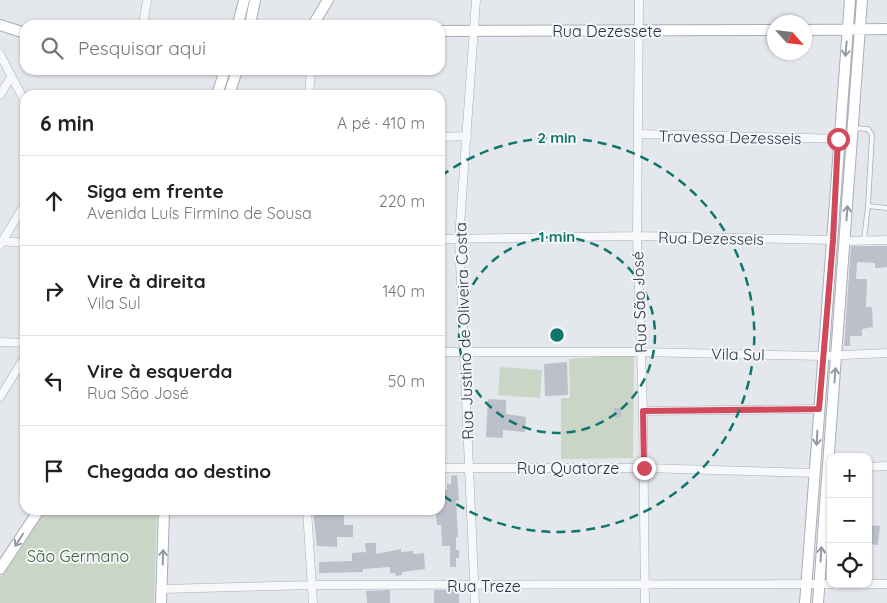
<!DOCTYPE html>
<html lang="pt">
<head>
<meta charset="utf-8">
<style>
	:root { --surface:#fff; --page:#f6f6f6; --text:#222; --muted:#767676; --line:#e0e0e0 }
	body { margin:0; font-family:Quicksand,sans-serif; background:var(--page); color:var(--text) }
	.controls { position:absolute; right:15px; bottom:15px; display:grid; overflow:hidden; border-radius:10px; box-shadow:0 1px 4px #0004 }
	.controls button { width:45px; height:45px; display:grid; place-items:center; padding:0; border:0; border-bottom:1px solid var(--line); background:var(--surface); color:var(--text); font:25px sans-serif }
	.compass { position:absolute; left:767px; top:15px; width:45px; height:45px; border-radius:50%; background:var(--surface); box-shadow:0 1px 4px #0004; rotate:117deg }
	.stop { position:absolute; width:15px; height:15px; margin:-11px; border:4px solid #d1495b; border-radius:50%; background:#fff }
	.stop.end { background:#d1495b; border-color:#fff; box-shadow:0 1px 5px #0008 }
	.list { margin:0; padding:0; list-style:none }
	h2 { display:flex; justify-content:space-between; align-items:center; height:65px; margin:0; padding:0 20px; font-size:21px }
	h2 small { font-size:16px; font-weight:400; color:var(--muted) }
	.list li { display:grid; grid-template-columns:32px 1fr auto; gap:15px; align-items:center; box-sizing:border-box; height:90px; padding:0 20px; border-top:1px solid var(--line) }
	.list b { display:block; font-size:19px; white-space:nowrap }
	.list p { margin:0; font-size:16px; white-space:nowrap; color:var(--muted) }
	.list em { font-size:16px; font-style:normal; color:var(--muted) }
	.icon { flex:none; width:28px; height:28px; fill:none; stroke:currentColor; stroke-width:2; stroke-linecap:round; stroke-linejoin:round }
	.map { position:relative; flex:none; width:887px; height:603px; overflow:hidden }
	.search { position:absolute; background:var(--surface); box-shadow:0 1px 4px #0004; left:20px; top:20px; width:425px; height:55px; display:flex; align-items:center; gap:12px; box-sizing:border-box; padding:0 18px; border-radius:15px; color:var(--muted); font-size:19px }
	.panel { position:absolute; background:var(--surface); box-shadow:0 1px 4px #0004; left:20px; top:90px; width:425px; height:425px; border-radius:15px }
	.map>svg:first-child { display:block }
	.green { fill:#c9d6c5 }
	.building { fill:#bbc0ca }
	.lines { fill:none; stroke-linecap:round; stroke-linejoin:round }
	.lane-casing { stroke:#a9aeb7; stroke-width:5.5 }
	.street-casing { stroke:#a9aeb7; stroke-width:9 }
	.secondary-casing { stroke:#a9aeb7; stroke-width:12 }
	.lane { stroke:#f7f8fa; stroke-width:4 }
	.street { stroke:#f7f8fa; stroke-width:8 }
	.secondary { stroke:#fff; stroke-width:10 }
	.oneway { stroke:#959aa2 }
	.route { stroke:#d1495b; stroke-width:6 }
	.ring { fill:none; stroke:#0f766e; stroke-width:2.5; stroke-dasharray:9 6 }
	.labels { text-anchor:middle; stroke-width:4; stroke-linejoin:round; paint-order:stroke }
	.street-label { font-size:16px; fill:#2b3445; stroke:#f4f6f9 }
	.park-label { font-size:16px; fill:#3f6138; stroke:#f4f6f9 }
	.centre { fill:#0f766e; stroke:#f4f6f9; stroke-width:2.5 }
	.ring-label { font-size:15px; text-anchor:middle; font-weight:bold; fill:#0f766e; stroke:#f4f6f9; stroke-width:4; stroke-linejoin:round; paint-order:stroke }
</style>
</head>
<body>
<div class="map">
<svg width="887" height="603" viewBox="0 0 887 603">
	<rect width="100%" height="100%" fill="#e4e7ec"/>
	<path class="green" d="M634 354 633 458 561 459V398H570L569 359Z
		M500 367 542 370 540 398 498 395Z
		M45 510H157L154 603H0V578Z"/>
	<path class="building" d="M851 246H887V267L875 268V263L857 262 856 279H867L866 307H872L873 327 862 329V336H850V346H844Z
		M567 362 568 395 545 396 544 364Z
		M488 399 506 400V414L526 417 525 432 503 430V438L486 437Z
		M614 408H621V417H614Z
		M457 475 459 500 456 501 458 537H456V550H459V558H456V567H450V546H442L441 525H437L436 515 437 510H440V490H447V484H451V476Z
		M313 510H333V513H344V525H353V537H337V547L317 546Z
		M868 525 880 526 878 545 868 544Z
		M365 543H376V554L401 549V552L413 551V554L424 553 425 569 402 572V575L396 576 395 573H390V567L363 569V572L319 573V562L352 561V553L366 552Z
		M390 590V603H367L366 591Z
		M434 590H459V603H434Z"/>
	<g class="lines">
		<defs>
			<path id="lane" d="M854 128 868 129 872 135 868 206
				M864 240 868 206 887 208"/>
			<path id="street" d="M639 0 637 236 643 411 645 603
				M143 25 147 0
				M0 54 25 102
				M0 95 11 77
				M309 95 311 70
				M639 134 845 139
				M440 137 467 136
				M440 239 637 236 833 240
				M0 241 25 243
				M845 241 887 240
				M0 245 25 204
				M0 342 25 343
				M440 352H641L823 356 887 353
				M0 397 25 357
				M643 411 819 409
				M868 467 887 466
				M440 468H644L815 473
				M307 510 313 603
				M868 584H887
				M162 589 313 585 831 584
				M475 603 459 239 476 0"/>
			<path id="secondary" d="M0 25 25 33
				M238 25 244 0
				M250 25 255 0
				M313 25 328 0
				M804 30 887 29
				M440 31 774 30
				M217 95 225 70
				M229 95 237 70
				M0 569 39 510
				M161 603 164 510
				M805 603 850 0
				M818 603 862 0"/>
		</defs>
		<use href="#lane" class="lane-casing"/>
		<use href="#street" class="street-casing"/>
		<use href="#secondary" class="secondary-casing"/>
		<use href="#lane" class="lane"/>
		<use href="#street" class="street"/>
		<use href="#secondary" class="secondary"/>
	</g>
	<defs><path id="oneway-shaft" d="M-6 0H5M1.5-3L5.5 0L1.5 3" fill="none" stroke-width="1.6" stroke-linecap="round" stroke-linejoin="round" transform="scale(1.25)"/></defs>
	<g class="oneway">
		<use href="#oneway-shaft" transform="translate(846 49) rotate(95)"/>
		<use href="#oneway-shaft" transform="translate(847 213) rotate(-86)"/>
		<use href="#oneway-shaft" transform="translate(835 375) rotate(-86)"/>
		<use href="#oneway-shaft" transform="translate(817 438) rotate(93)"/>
		<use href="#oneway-shaft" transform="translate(19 540) rotate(123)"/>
		<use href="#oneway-shaft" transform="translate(821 554) rotate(-86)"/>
		<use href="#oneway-shaft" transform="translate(163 557) rotate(-88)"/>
	</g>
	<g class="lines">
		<path class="route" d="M644 468 643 411 819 409 833 240 838 139"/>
	</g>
	<g class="ring">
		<circle cx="557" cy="335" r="98"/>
		<path d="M441 176A197 197 0 1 1 441 494"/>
	</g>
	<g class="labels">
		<g class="street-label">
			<text x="607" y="37">Rua Dezessete</text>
			<text transform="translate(730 137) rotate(1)" y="6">Travessa Dezesseis</text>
			<text transform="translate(711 238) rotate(1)" y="6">Rua Dezesseis</text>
			<text transform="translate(639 302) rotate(-92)" y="6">Rua São José</text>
			<text transform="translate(464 331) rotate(-92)" y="6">Rua Justino de Oliveira Costa</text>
			<text transform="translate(738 354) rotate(1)" y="6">Vila Sul</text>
			<text x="568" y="474">Rua Quatorze</text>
			<text x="484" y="592">Rua Treze</text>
		</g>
		<g class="park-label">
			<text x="78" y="562">São Germano</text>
		</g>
	</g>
	<circle cx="557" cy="335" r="8" class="centre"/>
	<g class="ring-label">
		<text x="557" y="143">2 min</text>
		<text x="557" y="242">1 min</text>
	</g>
</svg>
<div class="controls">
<button>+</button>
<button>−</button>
<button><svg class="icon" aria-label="locate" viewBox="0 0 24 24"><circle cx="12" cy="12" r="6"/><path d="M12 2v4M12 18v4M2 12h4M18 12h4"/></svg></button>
</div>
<svg class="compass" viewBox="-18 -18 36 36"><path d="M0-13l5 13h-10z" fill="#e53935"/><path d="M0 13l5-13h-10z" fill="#767676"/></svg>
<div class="stop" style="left:838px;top:139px"></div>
<div class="stop end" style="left:644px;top:468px"></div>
<div class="search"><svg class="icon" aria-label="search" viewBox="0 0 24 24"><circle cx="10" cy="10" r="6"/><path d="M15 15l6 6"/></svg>Pesquisar aqui</div>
<section class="panel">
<h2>6 min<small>A pé · 410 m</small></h2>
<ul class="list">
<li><svg class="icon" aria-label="ahead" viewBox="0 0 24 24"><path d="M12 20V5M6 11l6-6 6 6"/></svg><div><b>Siga em frente</b><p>Avenida Luís Firmino de Sousa</p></div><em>220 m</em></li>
<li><svg class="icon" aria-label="right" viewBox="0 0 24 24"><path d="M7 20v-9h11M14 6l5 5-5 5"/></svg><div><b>Vire à direita</b><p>Vila Sul</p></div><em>140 m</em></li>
<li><svg class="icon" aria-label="left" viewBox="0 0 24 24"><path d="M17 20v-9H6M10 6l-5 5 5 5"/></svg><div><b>Vire à esquerda</b><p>Rua São José</p></div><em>50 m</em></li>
<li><svg class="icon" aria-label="arrive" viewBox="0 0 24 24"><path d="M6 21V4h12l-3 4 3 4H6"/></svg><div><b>Chegada ao destino</b></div></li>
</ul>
</section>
</div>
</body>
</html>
